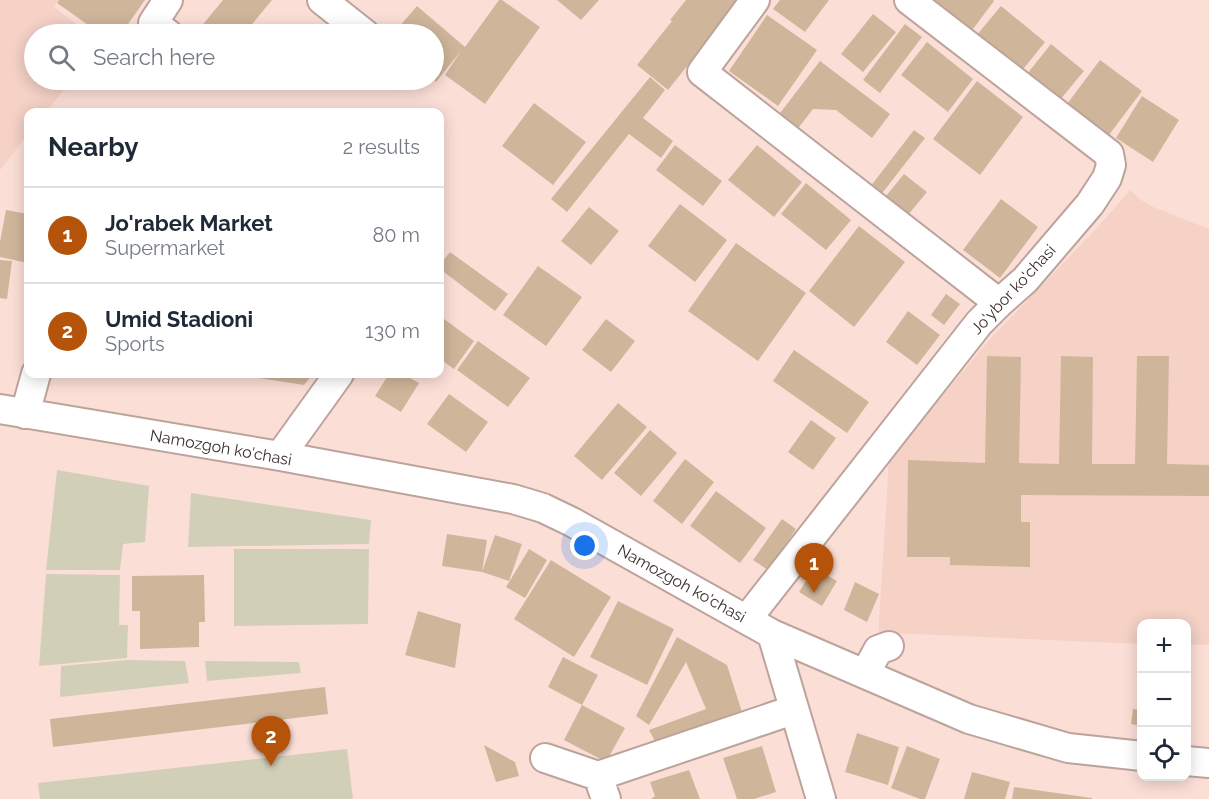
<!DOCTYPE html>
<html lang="en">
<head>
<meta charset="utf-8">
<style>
	:root { --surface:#fff; --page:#f2f2f3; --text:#1f2937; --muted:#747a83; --line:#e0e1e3; --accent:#b45309 }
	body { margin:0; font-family:Raleway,sans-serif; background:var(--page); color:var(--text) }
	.controls { position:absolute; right:18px; bottom:18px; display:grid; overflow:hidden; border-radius:12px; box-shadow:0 3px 15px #0003 }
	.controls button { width:54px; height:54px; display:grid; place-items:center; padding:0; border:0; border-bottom:2px solid var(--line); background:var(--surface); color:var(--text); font:30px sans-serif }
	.you { position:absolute; left:585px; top:546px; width:21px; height:21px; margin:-15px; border:4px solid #fff; border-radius:50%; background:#1a73e8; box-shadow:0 0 0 9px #1a73e833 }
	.badge { display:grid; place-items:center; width:39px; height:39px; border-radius:50%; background:var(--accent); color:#fff; font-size:20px; font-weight:700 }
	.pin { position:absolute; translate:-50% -50px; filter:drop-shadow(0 2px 3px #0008) }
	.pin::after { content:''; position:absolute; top:32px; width:21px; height:18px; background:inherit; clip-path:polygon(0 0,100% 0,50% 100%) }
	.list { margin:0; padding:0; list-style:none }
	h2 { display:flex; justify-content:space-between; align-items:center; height:78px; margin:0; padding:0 24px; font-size:26px }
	h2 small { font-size:20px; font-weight:400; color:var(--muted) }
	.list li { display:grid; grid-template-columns:39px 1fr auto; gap:18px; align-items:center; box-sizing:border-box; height:96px; padding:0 24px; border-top:2px solid var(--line) }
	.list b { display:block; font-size:22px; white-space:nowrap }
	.list p { margin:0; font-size:20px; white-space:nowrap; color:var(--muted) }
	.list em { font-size:20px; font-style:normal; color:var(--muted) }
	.icon { flex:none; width:33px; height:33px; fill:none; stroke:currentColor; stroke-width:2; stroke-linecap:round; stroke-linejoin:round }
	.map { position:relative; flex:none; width:1209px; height:799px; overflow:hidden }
	.search { position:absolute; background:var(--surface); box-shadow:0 3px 15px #0003; left:24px; top:24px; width:420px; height:66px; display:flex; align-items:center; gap:15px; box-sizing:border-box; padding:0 21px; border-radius:33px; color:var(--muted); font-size:22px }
	.panel { position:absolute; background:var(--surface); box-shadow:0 3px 15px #0003; left:24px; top:108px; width:420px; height:270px; border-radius:12px }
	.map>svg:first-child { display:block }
	.built { fill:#f5d1c6 }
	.green { fill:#d2cfb9 }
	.building { fill:#cfb69b }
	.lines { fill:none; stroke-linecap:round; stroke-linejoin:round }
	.minor-casing { stroke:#bda39b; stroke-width:32 }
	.minor { stroke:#fff; stroke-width:28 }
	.labels { text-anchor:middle; stroke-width:4.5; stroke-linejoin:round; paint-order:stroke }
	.street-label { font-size:16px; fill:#3b302d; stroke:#fff }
</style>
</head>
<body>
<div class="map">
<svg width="1209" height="799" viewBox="0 0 1209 799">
	<rect width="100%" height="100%" fill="#fbdfd7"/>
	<path class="built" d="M0 0H58L54 7 89 34H34V80H72L46 112H28V134L0 170Z
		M1130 190 1141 200 1153 207 1209 229V645H1187L1186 624H1142L1141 644 893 633 878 640 889 459 990 339 1097 228Z"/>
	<path class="green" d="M57 470 149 486 145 542 123 544 120 570H46Z
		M191 493 371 520 369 544 188 547Z
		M234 549H369L368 624 234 626Z
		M46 574 120 575 119 625H128L127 658 39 666Z
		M128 660 185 661 189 683 60 697 61 666Z
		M205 661 299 662 301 673 207 681Z
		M347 749 353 799H40L38 783Z"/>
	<path class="building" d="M59 0H145L121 34H101L57 3Z
		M223 0H272L244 34H195Z
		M499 0H502L540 27 485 104 445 75 461 51 436 82 434 80V34H393L417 6 465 47Z
		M557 0H599L581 20Z
		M686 0H740L668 90 637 65 672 21 670 20Z
		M780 0H829L805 32 773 9Z
		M927 0H993L994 1 970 33Z
		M1001 6 1045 42 1020 73 976 36Z
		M873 14 896 32 863 72 841 54Z
		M767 15 817 50 778 106 729 71Z
		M905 24 922 37 880 93 863 80Z
		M927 42 973 79 948 112 901 75Z
		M1051 44 1084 71 1059 101 1027 74Z
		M1100 60 1142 91 1106 139 1064 108Z
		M820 61 890 114 872 138 836 110 813 109 796 131 777 117Z
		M650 77 665 90 643 118 673 141 661 158 629 134 567 212 551 199Z
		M977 81 1023 117 980 175 933 139Z
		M1142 96 1179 120 1153 162 1116 138Z
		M534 103 586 142 553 185 502 146Z
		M914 130 925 138 880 196 870 187Z
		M675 145 722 181 703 206 656 170Z
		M757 145 802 182 774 217 728 180Z
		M904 174 927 192 908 215 886 196Z
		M806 183 851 220 826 250 781 214Z
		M1001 199 1038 227 1000 278 963 250Z
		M680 204 727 240 695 282 648 246Z
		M589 207 619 231 591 265 561 241Z
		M6 210 28 214V263L0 257V242Z
		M859 226 905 262 854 327 809 291Z
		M736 243 806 293 758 361 688 311Z
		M450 252 508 294 495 311 440 269V265Z
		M0 260 12 261 7 299 0 298Z
		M538 266 582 297 546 346 503 315Z
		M946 294 960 304 944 325 931 315Z
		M908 311 940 335 917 365 886 342Z
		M440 316 474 341 454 369 440 359Z
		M606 319 635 341 611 372 582 350Z
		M478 341 530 378 508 407 457 370Z
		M794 350 869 402 847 433 773 381Z
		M987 356 1021 357 1019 463 1059 464 1061 356 1093 357 1092 464H1135L1137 356H1169L1167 464 1209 465V496L1021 495V522H1030V567L950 565V557H907L908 460 985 463Z
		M233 374H313L304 385Z
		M389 374H403L419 383 401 412 375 396Z
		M449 394 488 422 466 452 427 424Z
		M618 403 647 427 602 480 574 456Z
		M811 420 836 438 813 470 788 452Z
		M650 430 677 453 641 496 614 473Z
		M685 459 714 482 682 524 653 501Z
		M716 491 766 528 740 563 690 526Z
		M782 519 796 529 768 570 753 560Z
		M447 534 487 540 482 572 442 566Z
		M495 535 522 544 509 581 482 572Z
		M529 549 547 560 525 598 506 587Z
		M551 560 611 597 574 657 514 619Z
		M814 568 837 581 822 606 799 592Z
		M204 575 205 622H199V647L140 649V611H132V576Z
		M855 582 879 594 867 622 844 610Z
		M618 601 674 629 647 685 590 657Z
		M418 611 461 624 455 668 405 655Z
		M677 637 727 665 743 715 658 747 649 730 706 709 686 662 649 725 636 716Z
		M563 657 598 675 582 705 625 728 606 762 564 740 582 705 548 687Z
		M325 687 328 714 53 747 50 719Z
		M1133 709 1142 710V726L1131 724Z
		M857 733 899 747 888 785 845 772Z
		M484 745 515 762 519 776 496 782Z
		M762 746 776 792 754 799H737L723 758Z
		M907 746 940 759 925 799H920L891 788Z
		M689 770 700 799H651L655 796 650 782Z
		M972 772 1010 782 1005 799H964Z
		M1014 787 1092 798V799H1012Z"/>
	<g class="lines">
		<defs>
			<path id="minor" d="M322 0 365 34
				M755 0 702 72 999 303
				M168 34 153 23 168 0
				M0 409 280 456 513 499 543 508 572 522 772 634 969 719 1068 748 1142 756
				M25 414 36 374
				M280 456 339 374
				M747 619 979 323 999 303 1025 280 1090 204 1107 178 1111 165 1109 154 909 0
				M772 634 821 799
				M865 674 878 650 889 646
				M545 758 598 776 606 799
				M1186 761 1209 763
				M598 776 793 710"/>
		</defs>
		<use href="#minor" class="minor-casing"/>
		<use href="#minor" class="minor"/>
	</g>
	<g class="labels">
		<g class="street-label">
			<text transform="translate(1013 289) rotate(-47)" y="6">Jo'ybor ko'chasi</text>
			<text transform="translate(221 447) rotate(10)" y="6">Namozgoh ko'chasi</text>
			<text transform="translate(682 583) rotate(29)" y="6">Namozgoh ko'chasi</text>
		</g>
	</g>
</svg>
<div class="controls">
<button>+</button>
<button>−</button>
<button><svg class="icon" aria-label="locate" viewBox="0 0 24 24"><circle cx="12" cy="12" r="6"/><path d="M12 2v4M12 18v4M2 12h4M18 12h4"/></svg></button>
</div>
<div class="you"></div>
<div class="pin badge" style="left:814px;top:593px">1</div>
<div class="pin badge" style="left:271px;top:766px">2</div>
<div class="search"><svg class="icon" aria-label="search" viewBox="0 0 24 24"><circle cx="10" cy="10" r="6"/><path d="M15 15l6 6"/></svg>Search here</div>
<section class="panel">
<h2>Nearby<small>2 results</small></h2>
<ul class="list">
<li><span class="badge">1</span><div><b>Jo'rabek Market</b><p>Supermarket</p></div><em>80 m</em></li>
<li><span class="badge">2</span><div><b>Umid Stadioni</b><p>Sports</p></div><em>130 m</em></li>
</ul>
</section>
</div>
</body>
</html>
